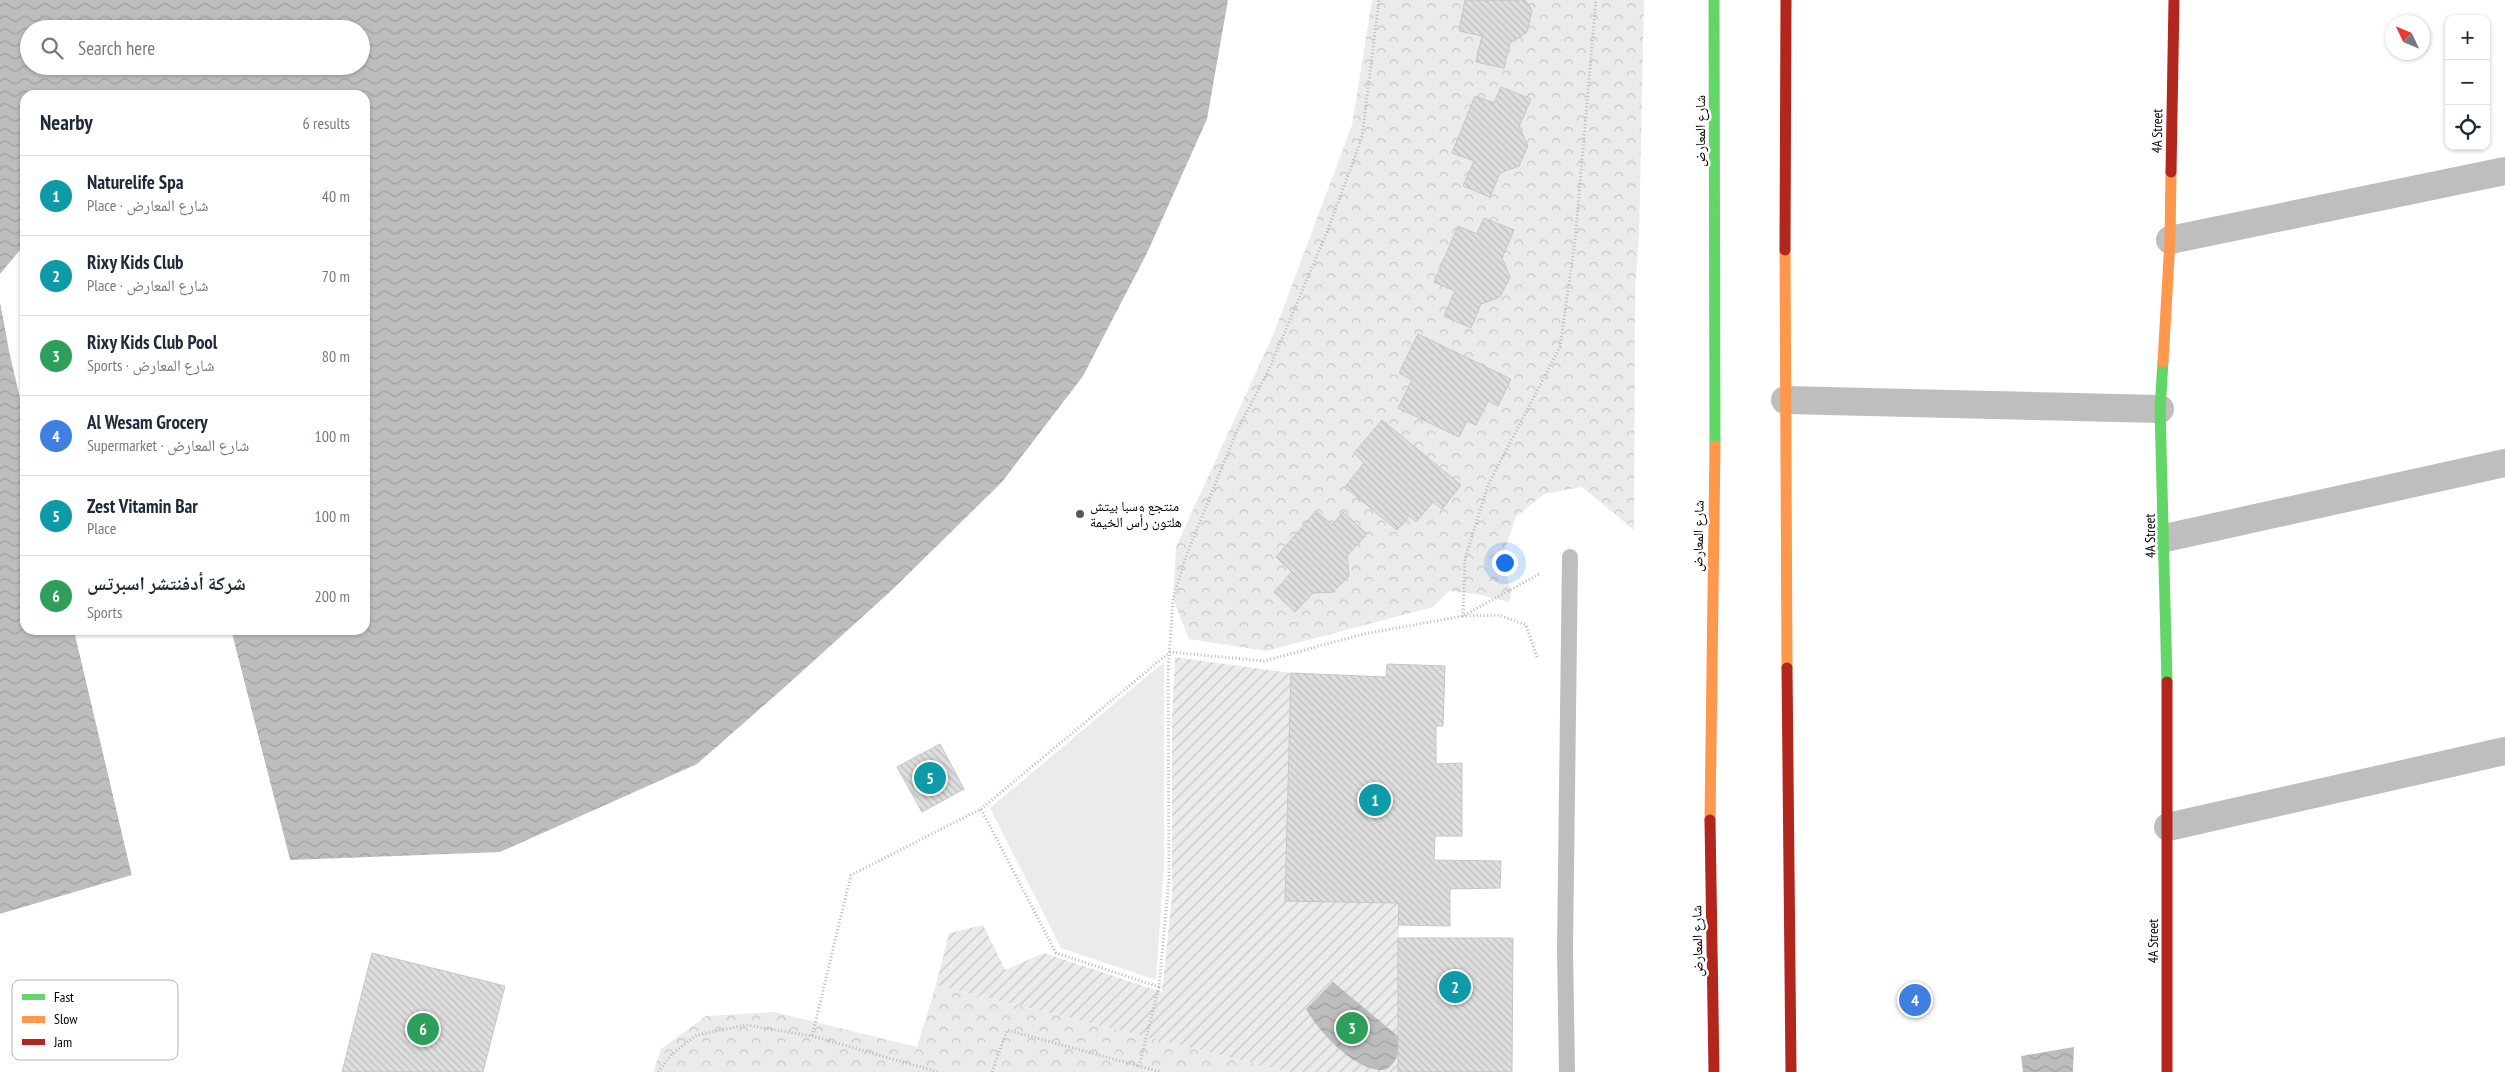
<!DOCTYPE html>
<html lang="en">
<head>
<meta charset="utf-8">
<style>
	:root { --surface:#fff; --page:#f2f2f3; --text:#1f2937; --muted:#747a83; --line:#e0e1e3; --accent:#db2777 }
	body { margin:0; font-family:"PT Sans Narrow","Noto Naskh Arabic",sans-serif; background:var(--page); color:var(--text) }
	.controls { position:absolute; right:15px; top:15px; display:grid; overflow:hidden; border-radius:10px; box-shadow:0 1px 4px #0004 }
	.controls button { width:45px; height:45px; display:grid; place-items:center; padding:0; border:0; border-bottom:1px solid var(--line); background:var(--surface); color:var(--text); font:25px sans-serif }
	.compass { position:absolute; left:2385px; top:15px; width:45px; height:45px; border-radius:50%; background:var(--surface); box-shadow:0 1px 4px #0004; rotate:314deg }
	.you { position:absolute; left:1504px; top:562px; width:18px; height:18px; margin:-12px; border:4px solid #fff; border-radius:50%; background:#1a73e8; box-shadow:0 0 0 8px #1a73e833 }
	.badge { display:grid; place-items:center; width:32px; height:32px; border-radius:50%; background:var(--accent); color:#fff; font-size:16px; font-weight:700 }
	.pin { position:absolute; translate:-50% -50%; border:2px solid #fff; box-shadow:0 1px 5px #0006 }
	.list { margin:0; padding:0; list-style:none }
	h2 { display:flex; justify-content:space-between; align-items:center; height:65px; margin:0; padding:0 20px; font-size:21px }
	h2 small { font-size:16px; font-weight:400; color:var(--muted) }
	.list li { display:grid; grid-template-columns:32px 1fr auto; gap:15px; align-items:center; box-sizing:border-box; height:80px; padding:0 20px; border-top:1px solid var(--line) }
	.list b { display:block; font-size:19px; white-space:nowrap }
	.list p { margin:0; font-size:16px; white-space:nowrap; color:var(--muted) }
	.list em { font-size:16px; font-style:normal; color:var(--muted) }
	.icon { flex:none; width:28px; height:28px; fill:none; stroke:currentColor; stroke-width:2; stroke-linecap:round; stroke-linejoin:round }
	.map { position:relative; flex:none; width:2505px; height:1072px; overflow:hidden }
	.search { position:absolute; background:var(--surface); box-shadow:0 1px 4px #0004; left:20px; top:20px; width:350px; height:55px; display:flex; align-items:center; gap:12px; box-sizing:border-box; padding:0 18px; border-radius:28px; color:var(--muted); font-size:19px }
	.panel { position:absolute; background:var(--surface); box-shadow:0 1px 4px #0004; left:20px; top:90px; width:350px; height:545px; border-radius:15px }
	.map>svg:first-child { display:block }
	.grass { fill:#ebebeb }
	.park { fill:url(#park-crowns) }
	.garden { fill:url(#garden-furrows) }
	.water { fill:url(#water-waves); fill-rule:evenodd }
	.pier { fill:#fff }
	.building { fill:url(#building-back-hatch); stroke:#c6c6c6 }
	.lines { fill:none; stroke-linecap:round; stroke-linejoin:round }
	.path { stroke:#b9b9b9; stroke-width:3; stroke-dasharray:1 2.5; stroke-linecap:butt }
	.lane { stroke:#bebebe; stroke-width:16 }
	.street { stroke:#bebebe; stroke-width:28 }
	.fast { stroke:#63d668; stroke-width:11 }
	.slow { stroke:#ff974d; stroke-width:11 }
	.jam { stroke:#b3261e; stroke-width:11 }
	.poi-dot { fill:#595959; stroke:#fff; stroke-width:2 }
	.labels { text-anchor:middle; stroke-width:5; stroke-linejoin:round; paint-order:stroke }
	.street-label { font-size:14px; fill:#000; stroke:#fff }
	.poi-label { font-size:14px; fill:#000; stroke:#fff; text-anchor:start }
	.key { fill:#fff; stroke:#b2b2b2; stroke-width:1 }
	.key-label { font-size:14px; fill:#000 }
</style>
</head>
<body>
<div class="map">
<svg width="2505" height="1072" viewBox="0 0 2505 1072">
	<defs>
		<pattern id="park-crowns" width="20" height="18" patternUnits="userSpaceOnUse" patternTransform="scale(1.25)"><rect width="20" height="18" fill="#ebebeb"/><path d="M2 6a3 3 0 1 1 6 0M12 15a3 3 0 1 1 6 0" fill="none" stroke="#c8c8c8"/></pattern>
		<pattern id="garden-furrows" width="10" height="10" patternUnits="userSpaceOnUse" patternTransform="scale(1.25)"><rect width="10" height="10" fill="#ebebeb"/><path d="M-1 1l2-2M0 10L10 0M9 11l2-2" fill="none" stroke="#c8c8c8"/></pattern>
		<pattern id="water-waves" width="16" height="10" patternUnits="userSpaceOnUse" patternTransform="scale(1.25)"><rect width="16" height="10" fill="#bdbdbd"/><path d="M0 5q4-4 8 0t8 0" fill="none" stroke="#a1a1a1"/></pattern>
		<pattern id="building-back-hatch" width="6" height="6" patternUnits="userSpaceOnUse" patternTransform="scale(1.25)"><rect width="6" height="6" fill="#dedede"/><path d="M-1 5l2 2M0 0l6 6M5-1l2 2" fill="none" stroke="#bdbdbd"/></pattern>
	</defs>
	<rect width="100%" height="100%" fill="#fff"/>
	<path class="grass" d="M1164 662V865L1156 980 1061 948 990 808Z"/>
	<path class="park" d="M1372 0H1644L1639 237 1635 289 1634 530 1582 487 1544 494 1516 517 1502 558 1511 593 1509 602 1476 594 1449 591 1433 607 1266 651 1189 639 1173 599 1176 547 1274 333 1352 125Z
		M936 985 1289 1072H653L661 1049 706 1016 774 1012 917 1047Z"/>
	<path class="garden" d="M1175 657 1291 673 1285 900 1399 903 1398 1072H1289L936 985 949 933 983 925 1005 970 1044 953 1162 992 1172 897V719Z"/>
	<path class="water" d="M0 0H1228L1207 119 1147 253 1083 376 1002 482 892 590 786 686 697 764 500 852 290 860 231 630H365V95H25V244L0 274ZM29 29H361V66H29Z
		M0 303 25 420V630H74L132 876 0 914Z
		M1333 982 1399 1037C1398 1052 1399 1062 1385 1070 1354 1072 1318 1030 1306 1009Z
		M2074 1047 2073 1072H2023L2021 1056Z"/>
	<path class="pier" d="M0 300 2 302 25 409V420L9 351Z
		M74 630H77L134 876 0 917V914L132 875Z
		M229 630H231L290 860 286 856Z"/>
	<path class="building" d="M1465 0H1525L1532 10 1527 32 1510 43 1504 68 1476 62 1482 36 1459 31Z
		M1501 87 1531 99 1519 127 1528 146 1519 166 1500 173 1490 197 1463 186 1474 161 1452 153 1475 96 1494 103Z
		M1484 218 1514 230 1502 258 1510 277 1500 297 1481 304 1471 328 1444 316 1455 291 1434 282 1458 226 1477 234Z
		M1418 334 1511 379 1498 406 1488 401 1476 425 1467 421 1459 437 1398 408 1412 380 1399 373Z
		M1382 420 1461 485 1442 509 1433 502 1416 522 1409 516 1397 530 1345 487 1364 463 1354 453Z
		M1316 511 1332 525 1343 512 1367 534 1347 556 1349 576 1333 592 1313 593 1295 612 1274 592 1292 572 1276 557Z
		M1387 664 1445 666 1443 726H1436V764L1462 763V836H1435L1434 860 1501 861 1500 888 1450 889V926L1398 925 1399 903 1285 901 1291 673 1386 677Z
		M940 744 964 789 922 812 897 767Z
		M1398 938H1513L1512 1072H1398Z
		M372 953 505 986 483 1072H342Z"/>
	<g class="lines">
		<path class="path" d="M1537 657 1526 625 1499 615 1463 616 1465 559 1488 485 1560 347 1575 241 1596 0
			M981 809 1170 652 1264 661 1364 634 1463 616 1541 573
			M1159 987 1139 1066 1161 1072
			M812 1036 938 1072
			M658 1072 672 1054 697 1035 746 1025 812 1036 851 875 981 809 1056 953 1159 987 1169 879 1168 673 1173 599 1185 559 1235 435 1270 367 1329 227 1362 137 1379 0
			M992 1072 1007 1030 1139 1066"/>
		<path class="lane" d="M1567 1072 1565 948 1570 557"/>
		<path class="street" d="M2170 240 2505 171
			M1785 400 2160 409
			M2165 538 2505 463
			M2168 827 2505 751"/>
		<path class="fast" d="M1714 0 1715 446
			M2163 362 2160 409 2167 682"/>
		<path class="slow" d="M1785 250 1787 668
			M2163 362 2170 240 2171 172
			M1710 820 1715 446"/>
		<path class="jam" d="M2171 172 2174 0
			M1785 250 1786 0
			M1787 668 1791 1072
			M2167 682V1072
			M1710 820 1714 1072"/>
	</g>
	<circle class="poi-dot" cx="1080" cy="514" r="5"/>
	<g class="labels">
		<g class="street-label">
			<text transform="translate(1700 131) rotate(-90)" y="5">شارع المعارض</text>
			<text transform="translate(2157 131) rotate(-89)" y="5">4A Street</text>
			<text transform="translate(1698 536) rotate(-89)" y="5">شارع المعارض</text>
			<text transform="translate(2150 536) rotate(-91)" y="5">4A Street</text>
			<text transform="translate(1697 941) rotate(-91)" y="5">شارع المعارض</text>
			<text transform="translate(2153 941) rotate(-90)" y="5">4A Street</text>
		</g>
		<g class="poi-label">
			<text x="1090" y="511">منتجع وسبا بيتش<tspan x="1090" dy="16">هلتون رأس الخيمة</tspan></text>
		</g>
	</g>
	<rect x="12" y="980" width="166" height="80" rx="8" class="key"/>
	<rect x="22" y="994" width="23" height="6" fill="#63d668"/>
	<rect x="22" y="1016" width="23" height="7" fill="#ff974d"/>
	<rect x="22" y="1039" width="23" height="6" fill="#b3261e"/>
	<g class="key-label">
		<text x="54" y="1002">Fast</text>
		<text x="54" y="1024">Slow</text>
		<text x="54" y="1047">Jam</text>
	</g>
</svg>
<div class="controls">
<button>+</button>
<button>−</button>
<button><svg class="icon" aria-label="locate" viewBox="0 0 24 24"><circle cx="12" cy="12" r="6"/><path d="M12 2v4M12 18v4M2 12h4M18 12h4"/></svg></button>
</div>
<svg class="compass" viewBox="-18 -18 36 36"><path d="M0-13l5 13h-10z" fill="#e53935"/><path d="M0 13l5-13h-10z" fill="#747a83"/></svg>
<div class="you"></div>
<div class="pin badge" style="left:1375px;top:800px;background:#0f9aa8">1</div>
<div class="pin badge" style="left:1455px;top:987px;background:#0f9aa8">2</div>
<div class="pin badge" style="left:1352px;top:1028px;background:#2e9e5b">3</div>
<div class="pin badge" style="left:1915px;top:1000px;background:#3f7fe0">4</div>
<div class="pin badge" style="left:930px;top:778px;background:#0f9aa8">5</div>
<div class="pin badge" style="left:423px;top:1029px;background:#2e9e5b">6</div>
<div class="search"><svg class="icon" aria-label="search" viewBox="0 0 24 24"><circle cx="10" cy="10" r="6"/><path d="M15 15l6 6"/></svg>Search here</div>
<section class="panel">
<h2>Nearby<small>6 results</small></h2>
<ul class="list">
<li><span class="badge" style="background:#0f9aa8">1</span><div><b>Naturelife Spa</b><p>Place · شارع المعارض</p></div><em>40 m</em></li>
<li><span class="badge" style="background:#0f9aa8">2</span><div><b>Rixy Kids Club</b><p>Place · شارع المعارض</p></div><em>70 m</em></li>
<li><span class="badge" style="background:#2e9e5b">3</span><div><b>Rixy Kids Club Pool</b><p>Sports · شارع المعارض</p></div><em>80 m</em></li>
<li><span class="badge" style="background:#3f7fe0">4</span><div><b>Al Wesam Grocery</b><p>Supermarket · شارع المعارض</p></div><em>100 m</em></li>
<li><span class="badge" style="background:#0f9aa8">5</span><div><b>Zest Vitamin Bar</b><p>Place</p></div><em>100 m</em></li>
<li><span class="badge" style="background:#2e9e5b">6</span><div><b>شركة أدفنتشر اسبرتس</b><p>Sports</p></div><em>200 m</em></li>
</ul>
</section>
</div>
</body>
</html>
